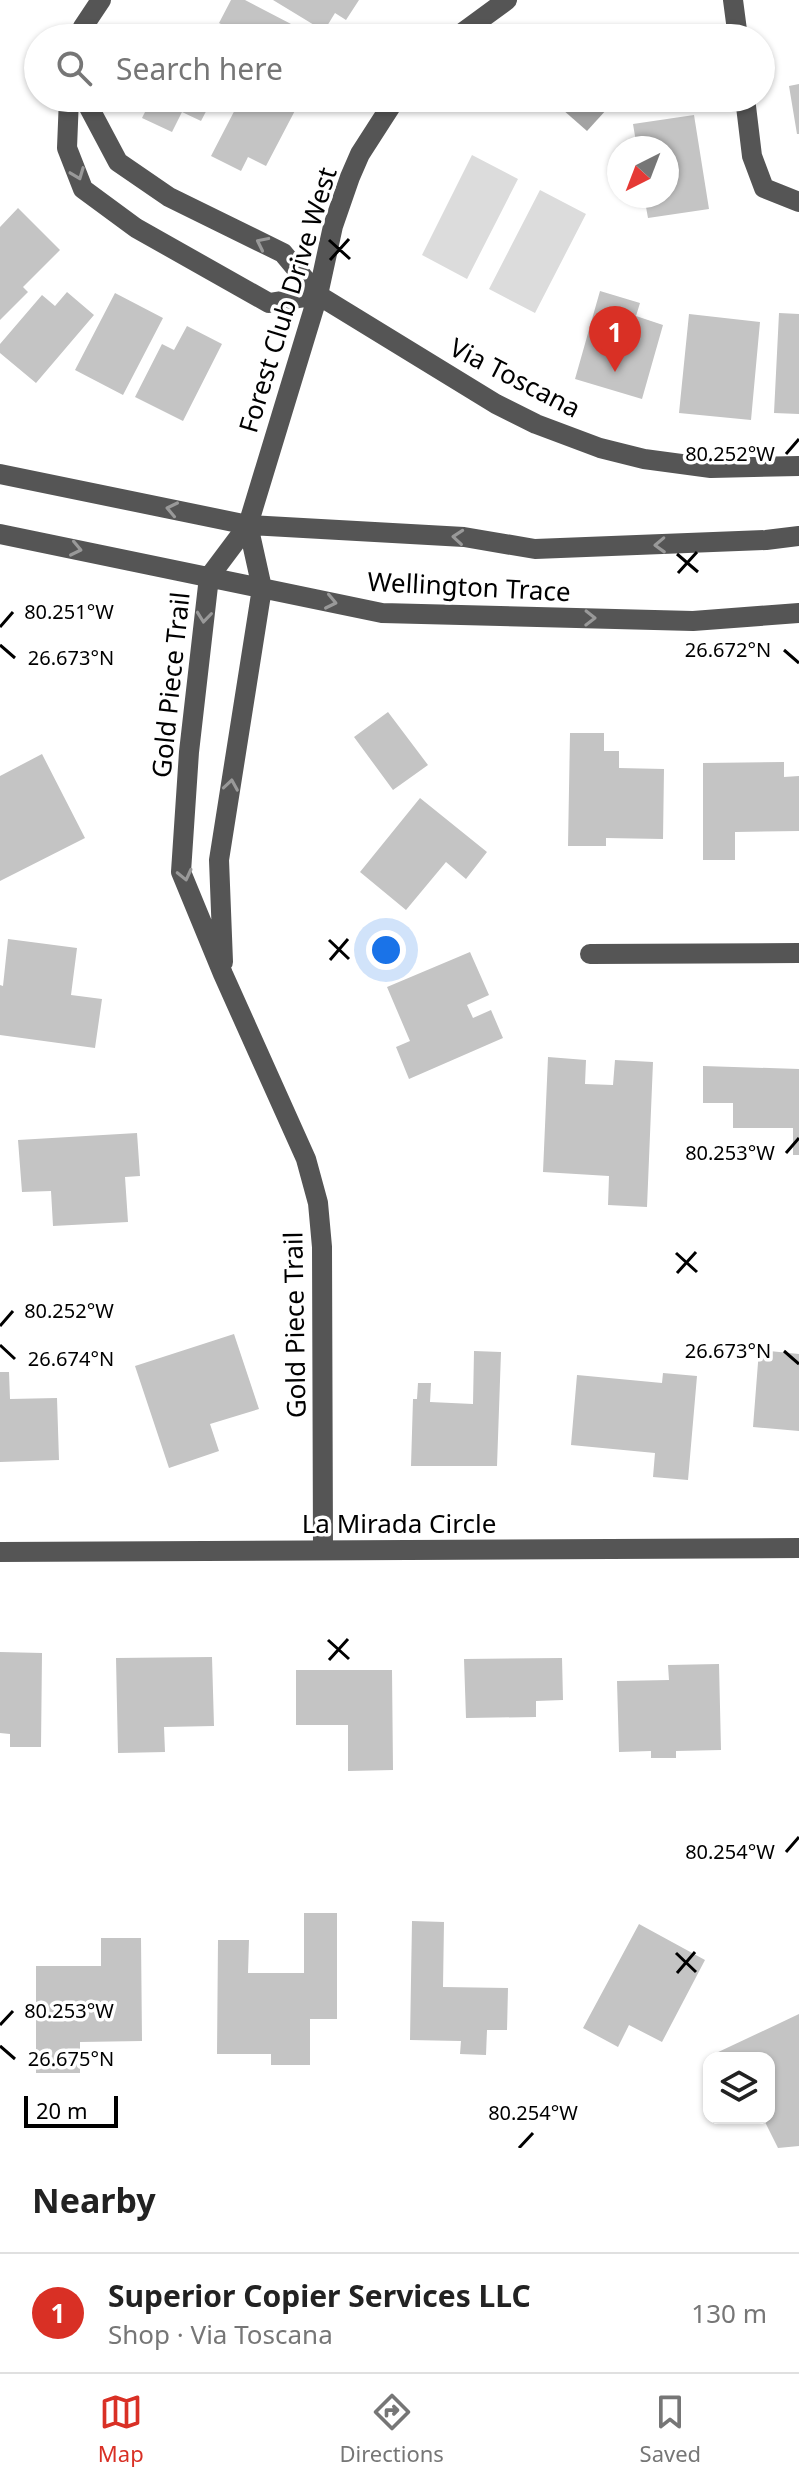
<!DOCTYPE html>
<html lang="en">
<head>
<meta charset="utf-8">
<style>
	:root { --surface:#fff; --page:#f6f6f6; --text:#222; --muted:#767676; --line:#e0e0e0; --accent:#d93025 }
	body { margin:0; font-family:"Noto Sans",sans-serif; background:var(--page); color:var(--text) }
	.controls { position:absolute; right:24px; bottom:24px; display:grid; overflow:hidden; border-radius:16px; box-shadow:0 2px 6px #0004 }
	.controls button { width:72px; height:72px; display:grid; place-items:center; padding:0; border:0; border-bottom:2px solid var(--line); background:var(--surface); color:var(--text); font:40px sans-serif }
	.compass { position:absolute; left:607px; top:136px; width:72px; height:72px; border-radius:50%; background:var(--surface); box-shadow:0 2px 6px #0004; rotate:222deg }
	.scale { position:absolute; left:24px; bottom:20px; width:94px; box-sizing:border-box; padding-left:8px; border:4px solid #000; border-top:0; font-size:22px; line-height:28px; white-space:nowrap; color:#000; -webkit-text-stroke:6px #fff; paint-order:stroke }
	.you { position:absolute; left:386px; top:950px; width:28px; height:28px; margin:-20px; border:6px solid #fff; border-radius:50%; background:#1a73e8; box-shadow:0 0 0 12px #1a73e833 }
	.badge { display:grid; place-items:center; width:52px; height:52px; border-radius:50%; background:var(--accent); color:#fff; font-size:26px; font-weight:700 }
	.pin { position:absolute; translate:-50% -66px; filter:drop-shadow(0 2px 4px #0008) }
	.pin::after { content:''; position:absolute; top:42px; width:28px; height:24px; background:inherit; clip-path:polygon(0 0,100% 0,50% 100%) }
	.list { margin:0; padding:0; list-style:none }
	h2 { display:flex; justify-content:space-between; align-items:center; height:104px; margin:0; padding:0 32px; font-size:34px }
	h2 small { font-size:26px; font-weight:400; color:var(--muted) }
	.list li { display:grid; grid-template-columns:52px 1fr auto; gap:24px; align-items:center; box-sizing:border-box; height:120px; padding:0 32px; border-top:2px solid var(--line) }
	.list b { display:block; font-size:30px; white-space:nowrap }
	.list p { margin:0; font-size:26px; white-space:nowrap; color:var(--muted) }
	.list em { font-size:26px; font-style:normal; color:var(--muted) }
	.icon { flex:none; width:44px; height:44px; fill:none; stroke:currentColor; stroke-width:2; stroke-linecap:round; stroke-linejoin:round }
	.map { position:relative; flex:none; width:799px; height:2148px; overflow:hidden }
	.search { position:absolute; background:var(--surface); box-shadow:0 2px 6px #0004; left:24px; right:24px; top:24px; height:88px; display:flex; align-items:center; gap:20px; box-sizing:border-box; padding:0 28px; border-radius:44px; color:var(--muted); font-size:30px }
	.sheet { height:224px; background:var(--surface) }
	nav { display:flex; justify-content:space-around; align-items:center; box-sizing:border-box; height:112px; border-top:2px solid var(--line); background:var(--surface); font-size:22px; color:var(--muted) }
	nav a { display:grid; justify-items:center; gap:4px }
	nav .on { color:var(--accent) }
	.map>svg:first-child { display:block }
	.green { fill:#dcdcdc }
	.water { fill:#a3a3a3 }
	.building { fill:#c4c4c4 }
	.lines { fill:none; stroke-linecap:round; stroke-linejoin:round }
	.minor { stroke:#555; stroke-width:20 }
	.oneway { stroke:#999 }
	.ticks { fill:none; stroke:#000; stroke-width:3 }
	.labels { text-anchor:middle; stroke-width:7; stroke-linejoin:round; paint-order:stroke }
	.street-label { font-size:26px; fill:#000; stroke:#fff }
	.ticks-label { font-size:20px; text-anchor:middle; fill:#000; stroke:#fff; stroke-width:7; stroke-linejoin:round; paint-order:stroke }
</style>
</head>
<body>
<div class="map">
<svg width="799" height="2148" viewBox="0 0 799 2148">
	<rect width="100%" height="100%" fill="#fff"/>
	<path class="green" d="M472 155 518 179 467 279 422 255Z
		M540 190 586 214 535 313 489 289Z"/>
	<path class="water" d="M558 98H617L587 131 554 102Z"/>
	<path class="building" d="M231 0H245L318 38H229L233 30 219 23Z
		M273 0H359L346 20 335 13 324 31Z
		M799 84V134H797L789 86Z
		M152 98H213L201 121 182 112 172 132 142 118Z
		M241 98H294L300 101 266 166 248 157 241 171 211 156Z
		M694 115 709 209 648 218 644 196H667V148H637L633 124Z
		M18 208 60 250 23 287 28 292 0 320V227Z
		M600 291 640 303 636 316 663 325 642 399 575 379Z
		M67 292 94 315 36 383 0 353V344L42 295 55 306Z
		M115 293 163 318 123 395 75 370Z
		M779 313 799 314V414L774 413Z
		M689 314 760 322 751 420 679 413Z
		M187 326 222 344 183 421 135 397 162 344 174 350Z
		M388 712 428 765 393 790 354 737Z
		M570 733H604V751H619V768L664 769 663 839 606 838V846H568Z
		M42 754 85 838 0 881V776Z
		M784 762V777L799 776V831L735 832V860H703V763Z
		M420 798 487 852 466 879 446 862 406 910 360 872Z
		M8 939 77 948 71 995 102 999 95 1048 0 1035V985L3 986Z
		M470 952 489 995 467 1005 473 1018 491 1010 503 1038 409 1079 396 1047 410 1041 387 987Z
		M548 1057 586 1060 585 1084 613 1085 615 1060 653 1062 647 1207 608 1205 609 1176 543 1172Z
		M703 1066 799 1069V1155H793V1128H733V1103H703Z
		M137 1133 140 1176 125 1177 128 1222 53 1226 51 1191 22 1192 18 1140Z
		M234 1334 259 1409 210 1424 219 1451 169 1468 135 1366Z
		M759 1350 799 1354V1431L753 1427Z
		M474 1351 501 1352 497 1466H411L413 1399H417L418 1383H431L430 1402 473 1404Z
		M0 1372H9L10 1399 57 1398 59 1460 0 1462Z
		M663 1373 697 1376 688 1480 653 1477 655 1453 571 1445 577 1375 662 1383Z
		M0 1652 42 1653 41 1747H10V1734L0 1733Z
		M212 1657 214 1726 164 1727 165 1752 118 1753 116 1658Z
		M562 1658 563 1700 536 1701V1717L466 1718 464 1659Z
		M719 1664 721 1750 676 1751V1758H651V1751L619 1752 617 1681 669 1680 668 1665Z
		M296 1670H392L393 1770 348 1771V1725H296Z
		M304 1913H337V2019H310V2065H271V2054H217L218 1940H249L248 1973H304Z
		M412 1921 444 1922 443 1987 508 1988 507 2030H487L486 2055 460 2054 461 2041 410 2040Z
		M639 1924 705 1960 662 2042 629 2025 618 2047 583 2028Z
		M101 1938H141L142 2041 80 2042V2073H36V1966H101Z
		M799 2014V2146L778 2148 763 2118H769V2058H716L714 2054Z"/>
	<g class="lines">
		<path class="minor" d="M733 0 738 38
			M79 38 83 27 101 0
			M455 38 507 0
			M69 98 67 148 83 189 136 228 269 303 318 295
			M84 98 118 162 169 197 283 253 318 295 496 404 536 424 600 448 644 459 711 468 799 466
			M745 98 752 156 764 188 799 202
			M0 474 248 525 464 537 535 549 766 540 799 536
			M0 534 382 613 693 621 799 613
			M590 954 799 953
			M223 962 219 860 262 588 248 525
			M323 1550 322 1247 318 1203 306 1159 223 974 181 872 189 752 209 577 248 525 318 295 333 226 350 177 360 154 396 98
			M0 1552 799 1548"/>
	</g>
	<defs><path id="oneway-chevron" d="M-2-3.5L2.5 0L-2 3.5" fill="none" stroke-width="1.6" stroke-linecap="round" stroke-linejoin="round" transform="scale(2)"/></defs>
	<g class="oneway">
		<use href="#oneway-chevron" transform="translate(78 174) rotate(69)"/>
		<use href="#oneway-chevron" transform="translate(262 243) rotate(-154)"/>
		<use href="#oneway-chevron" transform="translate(172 509) rotate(-168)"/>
		<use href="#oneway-chevron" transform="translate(458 537) rotate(-175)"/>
		<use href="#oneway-chevron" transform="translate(660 545) rotate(178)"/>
		<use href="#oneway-chevron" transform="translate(76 549) rotate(12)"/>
		<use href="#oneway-chevron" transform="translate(331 602) rotate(12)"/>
		<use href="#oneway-chevron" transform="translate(204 617) rotate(96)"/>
		<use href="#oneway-chevron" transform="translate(590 618) rotate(1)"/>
		<use href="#oneway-chevron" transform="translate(231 785) rotate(-81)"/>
		<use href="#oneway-chevron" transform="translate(185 875) rotate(77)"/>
	</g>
	<path class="ticks" d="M329 240 350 259M330 260 349 239M786 454 799 439M677 554 698 572M678 573 697 552M0 627 13 612M0 645 15 658M784 650 799 663M329 940 349 959M330 960 348 939M786 1153 799 1138M676 1253 697 1272M677 1273 696 1252M0 1326 13 1311M0 1345 15 1359M784 1351 799 1364M328 1640 349 1659M329 1660 348 1639M786 1852 799 1837M676 1953 696 1972M677 1973 695 1952M0 2025 13 2011M0 2046 15 2059M519 2148 533 2133"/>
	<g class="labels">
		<g class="street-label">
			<text transform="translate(288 300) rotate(-73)" y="9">Forest Club Drive West</text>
			<text transform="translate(515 378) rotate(27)" y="9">Via Toscana</text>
			<text transform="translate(469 587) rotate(3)" y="9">Wellington Trace</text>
			<text transform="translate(171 685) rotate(-84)" y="9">Gold Piece Trail</text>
			<text transform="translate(295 1325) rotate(-91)" y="9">Gold Piece Trail</text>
			<text x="399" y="1533">La Mirada Circle</text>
		</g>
	</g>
	<g class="ticks-label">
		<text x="730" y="461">80.252°W</text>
		<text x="69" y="619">80.251°W</text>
		<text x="728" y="657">26.672°N</text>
		<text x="71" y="665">26.673°N</text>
		<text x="730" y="1160">80.253°W</text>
		<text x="69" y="1318">80.252°W</text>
		<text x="728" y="1358">26.673°N</text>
		<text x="71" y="1366">26.674°N</text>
		<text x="730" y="1859">80.254°W</text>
		<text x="69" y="2018">80.253°W</text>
		<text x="71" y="2066">26.675°N</text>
		<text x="533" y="2120">80.254°W</text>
	</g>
</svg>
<div class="controls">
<button><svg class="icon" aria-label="layers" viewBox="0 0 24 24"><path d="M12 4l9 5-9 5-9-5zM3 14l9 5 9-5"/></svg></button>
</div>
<svg class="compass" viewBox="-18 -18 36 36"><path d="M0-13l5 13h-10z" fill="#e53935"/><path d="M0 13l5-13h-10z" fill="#767676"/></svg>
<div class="scale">20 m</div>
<div class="you"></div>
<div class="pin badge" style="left:615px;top:372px">1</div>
<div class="search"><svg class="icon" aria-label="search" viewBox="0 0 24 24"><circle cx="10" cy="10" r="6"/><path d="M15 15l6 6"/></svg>Search here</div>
</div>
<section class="sheet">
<h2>Nearby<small></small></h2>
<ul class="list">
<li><span class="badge">1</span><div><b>Superior Copier Services LLC</b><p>Shop · Via Toscana</p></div><em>130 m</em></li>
</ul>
</section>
<nav>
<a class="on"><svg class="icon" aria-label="map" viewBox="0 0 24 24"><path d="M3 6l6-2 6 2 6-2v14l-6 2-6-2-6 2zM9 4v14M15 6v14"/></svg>Map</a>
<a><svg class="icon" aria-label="directions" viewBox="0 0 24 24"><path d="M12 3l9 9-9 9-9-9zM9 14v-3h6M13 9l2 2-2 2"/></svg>Directions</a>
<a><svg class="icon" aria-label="saved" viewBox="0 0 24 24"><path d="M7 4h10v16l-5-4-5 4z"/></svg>Saved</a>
</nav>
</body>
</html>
